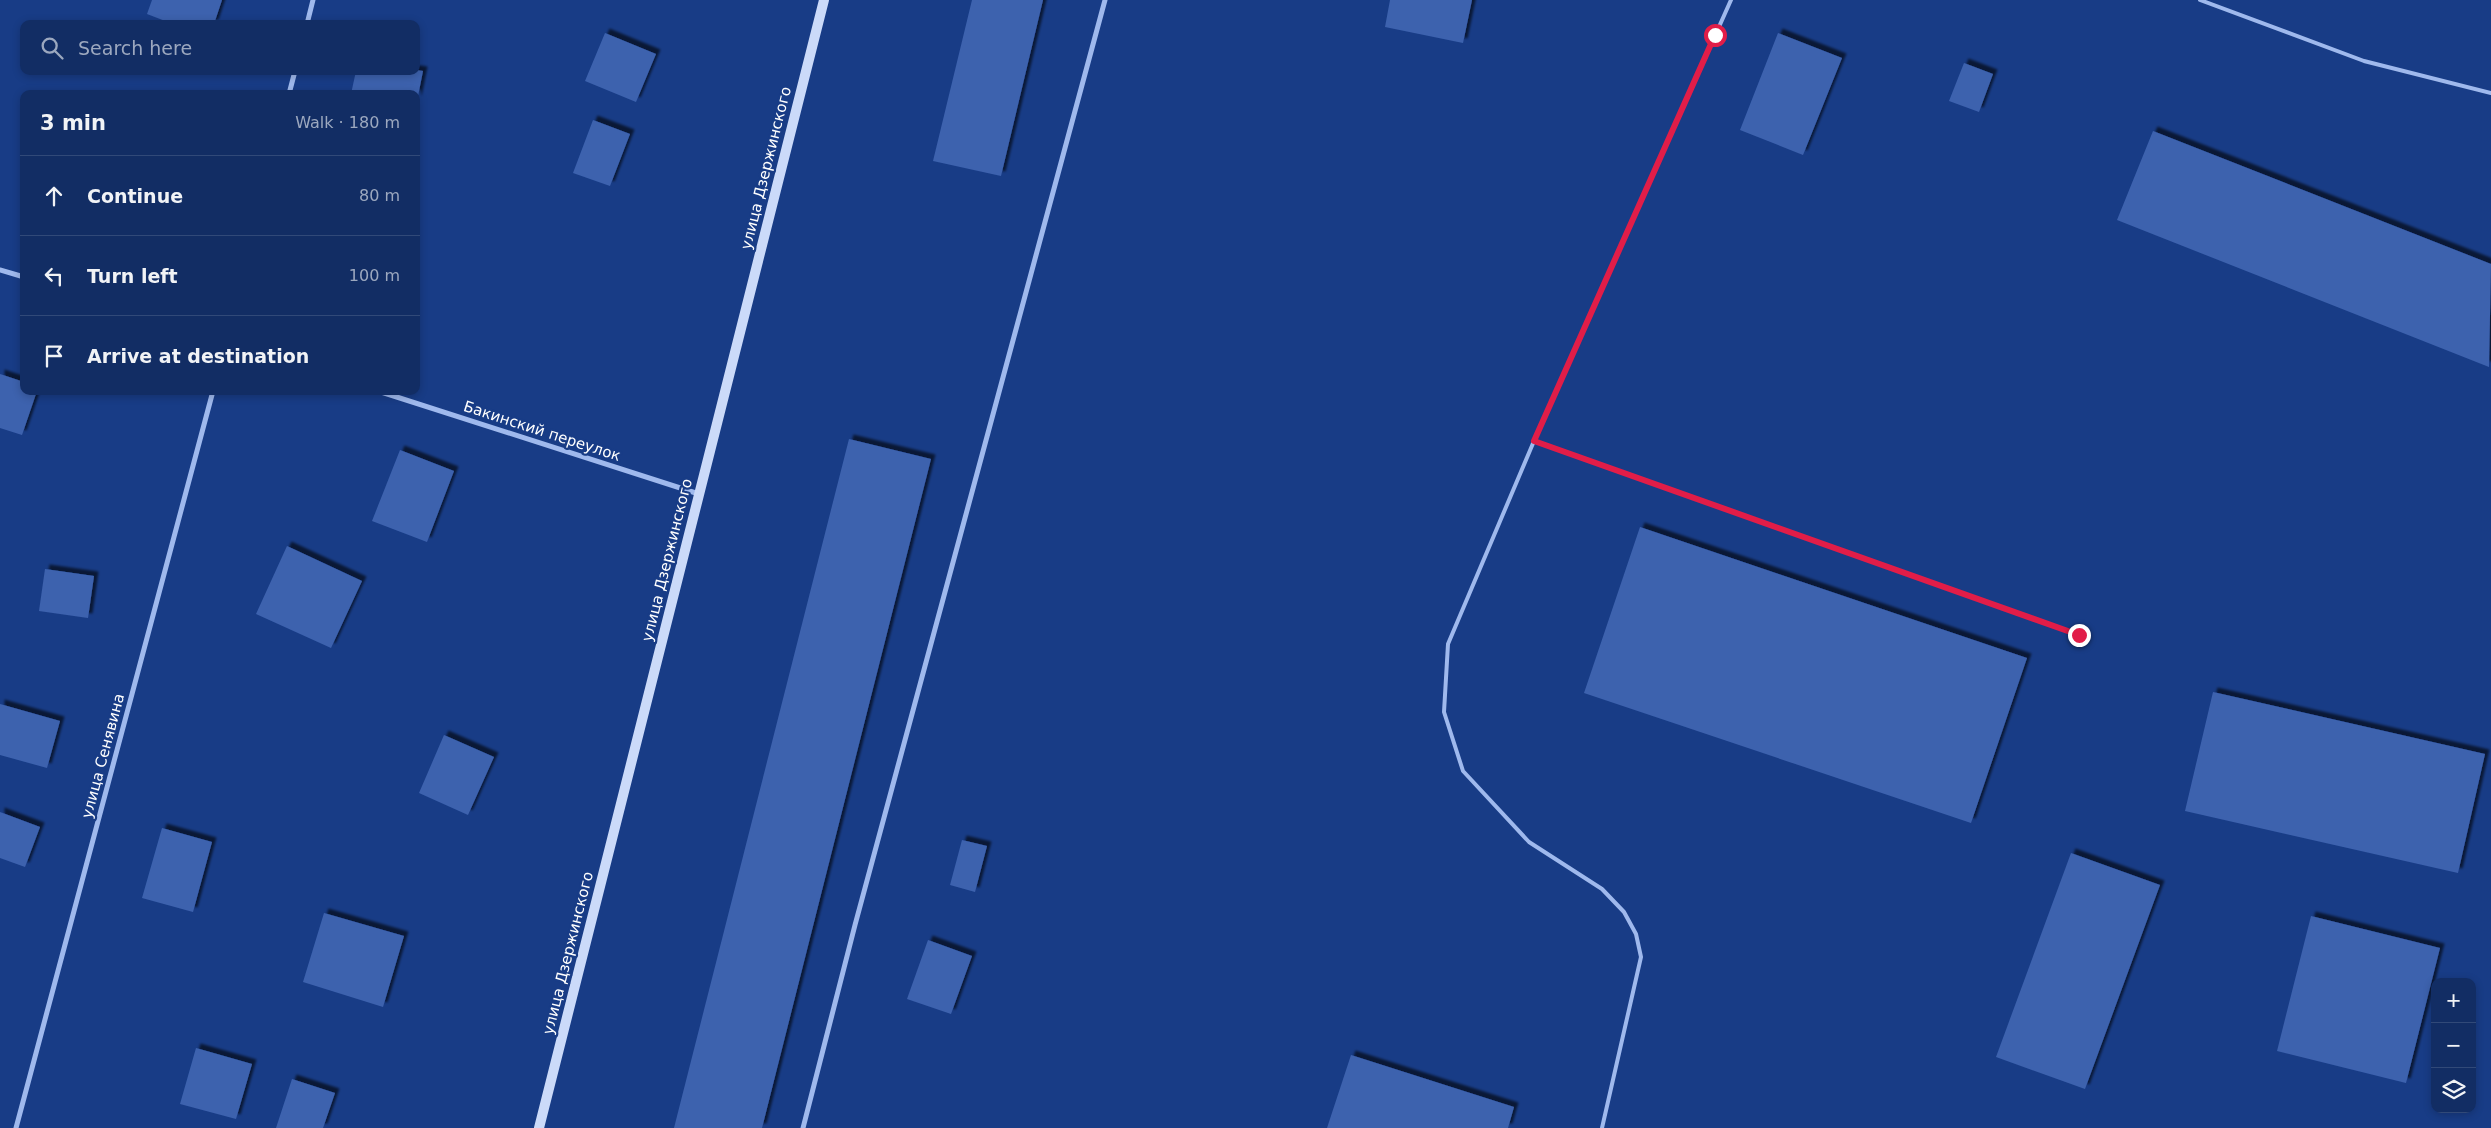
<!DOCTYPE html>
<html lang="en">
<head>
<meta charset="utf-8">
<style>
	:root { --surface:#122d64; --page:#1f396d; --text:#f1f3f6; --muted:#9ca8bf; --line:#314978 }
	body { margin:0; font-family:"DejaVu Sans",sans-serif; background:var(--page); color:var(--text) }
	.controls { position:absolute; right:15px; bottom:15px; display:grid; overflow:hidden; border-radius:10px; box-shadow:0 2px 8px #0003 }
	.controls button { width:45px; height:45px; display:grid; place-items:center; padding:0; border:0; border-bottom:1px solid var(--line); background:var(--surface); color:var(--text); font:25px sans-serif }
	.stop { position:absolute; width:15px; height:15px; margin:-11px; border:4px solid #e11d48; border-radius:50%; background:#fff }
	.stop.end { background:#e11d48; border-color:#fff; box-shadow:0 1px 5px #0008 }
	.list { margin:0; padding:0; list-style:none }
	h2 { display:flex; justify-content:space-between; align-items:center; height:65px; margin:0; padding:0 20px; font-size:21px }
	h2 small { font-size:16px; font-weight:400; color:var(--muted) }
	.list li { display:grid; grid-template-columns:32px 1fr auto; gap:15px; align-items:center; box-sizing:border-box; height:80px; padding:0 20px; border-top:1px solid var(--line) }
	.list b { display:block; font-size:19px; white-space:nowrap }
	.list em { font-size:16px; font-style:normal; color:var(--muted) }
	.icon { flex:none; width:28px; height:28px; fill:none; stroke:currentColor; stroke-width:2; stroke-linecap:round; stroke-linejoin:round }
	.map { position:relative; flex:none; width:2491px; height:1128px; overflow:hidden }
	.search { position:absolute; background:var(--surface); box-shadow:0 2px 8px #0003; left:20px; top:20px; width:400px; height:55px; display:flex; align-items:center; gap:12px; box-sizing:border-box; padding:0 18px; border-radius:10px; color:var(--muted); font-size:19px }
	.panel { position:absolute; background:var(--surface); box-shadow:0 2px 8px #0003; left:20px; top:90px; width:400px; height:305px; border-radius:10px }
	.map>svg:first-child { display:block }
	.building { fill:#3d62ae; filter:url(#shadow) }
	.lines { fill:none; stroke-linecap:round; stroke-linejoin:round }
	.lane { stroke:#9fb9ed; stroke-width:4 }
	.street { stroke:#9fb9ed; stroke-width:5 }
	.secondary { stroke:#cbdaf9; stroke-width:10 }
	.route { stroke:#e11d48; stroke-width:6 }
	.labels { text-anchor:middle; stroke-width:4.5; stroke-linejoin:round; paint-order:stroke }
	.street-label { font-size:15px; fill:#fff; stroke:#183c86 }
</style>
</head>
<body>
<div class="map">
<svg width="2491" height="1128" viewBox="0 0 2491 1128">
	<defs>
		<filter id="shadow"><feDropShadow dx="4.5" dy="-4.5" stdDeviation="1" flood-color="#0009"/></filter>
	</defs>
	<rect width="100%" height="100%" fill="#183c86"/>
	<path class="building" d="M152 0H222L214 24H173L147 14Z
		M972 0H1043L1001 176 933 161Z
		M1390 0H1472L1463 43 1385 27Z
		M605 33 656 54 636 102 585 81Z
		M1778 33 1842 58 1803 155 1740 130Z
		M1964 63 1993 74 1979 112 1949 101Z
		M416 70 423 71 417 101 416 94H351L356 71Z
		M593 120 630 134 610 186 573 173Z
		M2153 131 2491 264 2489 367 2117 220Z
		M0 374 24 382V391H37L22 435 0 428Z
		M849 439 931 459 762 1128H674Z
		M400 450 454 471 427 542 372 521Z
		M1640 527 2027 658 1971 823 1584 693Z
		M287 546 362 581 331 648 256 614Z
		M45 569 94 576 88 618 39 611Z
		M2213 692 2485 754 2458 873 2185 811Z
		M0 704 60 721 47 768 0 755Z
		M444 735 494 757 468 815 419 793Z
		M0 812 40 827 25 867 0 858Z
		M162 828 212 842 193 912 142 898Z
		M962 840 987 846 975 892 950 885Z
		M2071 853 2160 885 2085 1089 1996 1057Z
		M324 913 404 936 383 1007 303 982Z
		M2311 916 2440 948 2406 1083 2277 1051Z
		M928 940 972 956 951 1014 907 999Z
		M196 1048 252 1064 236 1119 180 1104Z
		M1351 1055 1514 1107 1508 1128H1327Z
		M292 1079 335 1093 323 1128H276Z"/>
	<g class="lines">
		<path class="lane" d="M1731 0 1534 441 2079 635
			M2200 0 2364 61 2491 93
			M1534 441 1448 644 1444 712 1463 771 1529 842 1602 889 1624 912 1636 934 1641 957 1602 1128"/>
		<path class="street" d="M307 24 313 0
			M289 94 295 71
			M0 270 24 277
			M378 391 699 494
			M16 1128 213 391
			M803 1128 855 925 1105 0"/>
		<path class="secondary" d="M539 1128 824 0"/>
	</g>
	<g class="lines">
		<path class="route" d="M1715 35 1534 441 2079 635"/>
	</g>
	<g class="labels">
		<g class="street-label">
			<text transform="translate(766 168) rotate(-76)" y="5">улица Дзержинского</text>
			<text transform="translate(542 431) rotate(18)" y="5">Бакинский переулок</text>
			<text transform="translate(667 560) rotate(-76)" y="5">улица Дзержинского</text>
			<text transform="translate(103 756) rotate(-75)" y="5">улица Сенявина</text>
			<text transform="translate(568 953) rotate(-76)" y="5">улица Дзержинского</text>
		</g>
	</g>
</svg>
<div class="controls">
<button>+</button>
<button>−</button>
<button><svg class="icon" aria-label="layers" viewBox="0 0 24 24"><path d="M12 4l9 5-9 5-9-5zM3 14l9 5 9-5"/></svg></button>
</div>
<div class="stop" style="left:1715px;top:35px"></div>
<div class="stop end" style="left:2079px;top:635px"></div>
<div class="search"><svg class="icon" aria-label="search" viewBox="0 0 24 24"><circle cx="10" cy="10" r="6"/><path d="M15 15l6 6"/></svg>Search here</div>
<section class="panel">
<h2>3 min<small>Walk · 180 m</small></h2>
<ul class="list">
<li><svg class="icon" aria-label="ahead" viewBox="0 0 24 24"><path d="M12 20V5M6 11l6-6 6 6"/></svg><div><b>Continue</b></div><em>80 m</em></li>
<li><svg class="icon" aria-label="left" viewBox="0 0 24 24"><path d="M17 20v-9H6M10 6l-5 5 5 5"/></svg><div><b>Turn left</b></div><em>100 m</em></li>
<li><svg class="icon" aria-label="arrive" viewBox="0 0 24 24"><path d="M6 21V4h12l-3 4 3 4H6"/></svg><div><b>Arrive at destination</b></div></li>
</ul>
</section>
</div>
</body>
</html>
